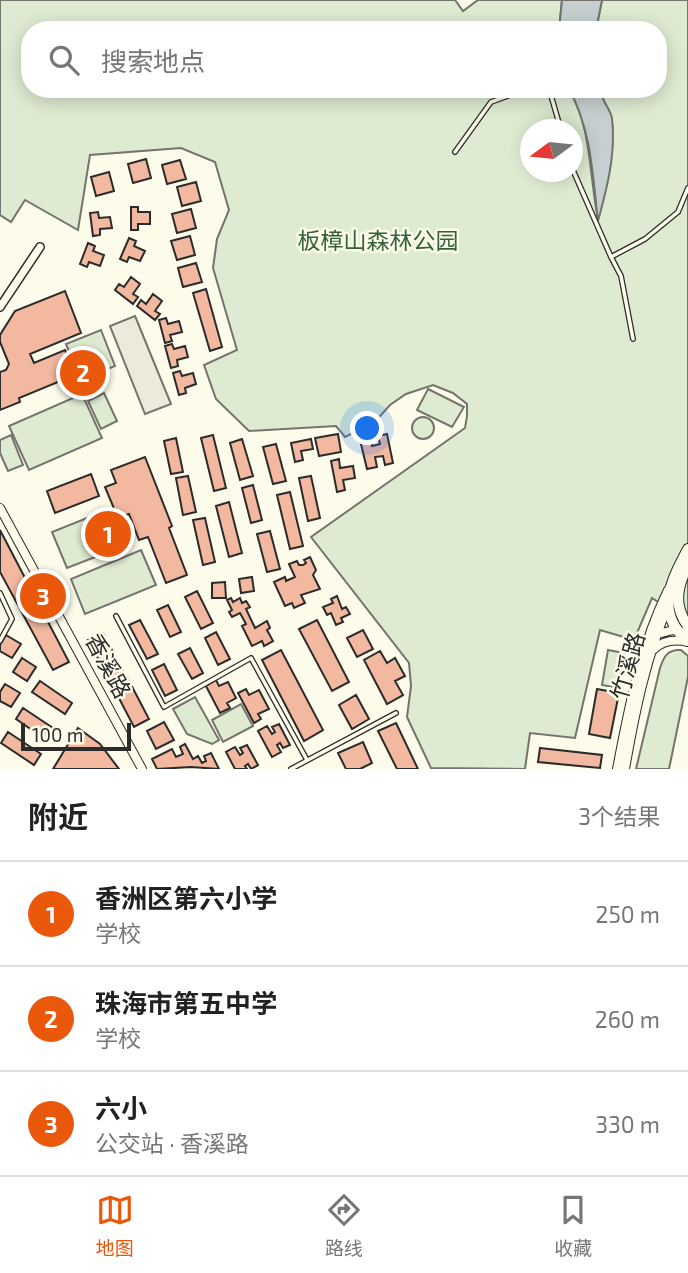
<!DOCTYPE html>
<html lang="zh">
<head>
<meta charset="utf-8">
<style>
	:root { --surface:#fff; --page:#f6f6f6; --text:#222; --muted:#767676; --line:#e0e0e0; --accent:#ea580c }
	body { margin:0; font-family:"Exo 2","Noto Sans SC",sans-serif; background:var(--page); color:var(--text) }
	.compass { position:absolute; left:520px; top:119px; width:63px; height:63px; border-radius:50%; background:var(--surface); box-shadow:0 4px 18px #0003; rotate:255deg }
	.scale { position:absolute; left:21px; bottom:18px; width:110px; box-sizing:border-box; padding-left:7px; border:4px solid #2b2b2b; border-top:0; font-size:19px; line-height:24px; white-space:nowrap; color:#2b2b2b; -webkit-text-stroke:5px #fdfbea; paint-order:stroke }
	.you { position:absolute; left:368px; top:429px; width:24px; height:24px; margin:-18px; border:5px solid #fff; border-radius:50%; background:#1a73e8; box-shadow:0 0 0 10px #1a73e833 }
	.badge { display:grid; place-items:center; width:46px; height:46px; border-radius:50%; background:var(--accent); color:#fff; font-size:23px; font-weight:700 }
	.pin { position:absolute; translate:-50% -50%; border:4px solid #fff; box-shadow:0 2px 7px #0006 }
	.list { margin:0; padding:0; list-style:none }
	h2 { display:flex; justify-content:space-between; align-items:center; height:91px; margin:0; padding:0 28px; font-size:30px }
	h2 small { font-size:23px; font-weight:400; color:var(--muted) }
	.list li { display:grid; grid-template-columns:46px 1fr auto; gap:21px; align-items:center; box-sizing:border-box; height:105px; padding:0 28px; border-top:2px solid var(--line) }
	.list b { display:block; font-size:26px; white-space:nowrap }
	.list p { margin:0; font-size:23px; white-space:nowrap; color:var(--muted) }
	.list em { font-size:23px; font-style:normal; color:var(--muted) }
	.icon { flex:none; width:38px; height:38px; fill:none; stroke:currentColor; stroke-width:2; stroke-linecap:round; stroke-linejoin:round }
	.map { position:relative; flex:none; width:688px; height:769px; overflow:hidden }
	.search { position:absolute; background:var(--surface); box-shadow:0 4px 18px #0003; left:21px; right:21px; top:21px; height:77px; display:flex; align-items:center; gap:18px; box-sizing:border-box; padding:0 24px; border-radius:28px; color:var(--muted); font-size:26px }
	.sheet { height:406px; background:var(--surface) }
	nav { display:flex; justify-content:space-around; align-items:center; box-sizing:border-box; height:98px; border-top:2px solid var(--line); background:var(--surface); font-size:19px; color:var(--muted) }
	nav a { display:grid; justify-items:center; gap:4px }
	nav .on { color:var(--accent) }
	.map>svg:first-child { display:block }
	.green { fill:#deebd1; stroke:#74746e; stroke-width:2; fill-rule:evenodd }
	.parking { fill:#eceadb; stroke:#74746e; stroke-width:2 }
	.water { fill:#c7d0d0; stroke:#74746e; stroke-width:2 }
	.building { fill:#f2b8a0; stroke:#2b2b2b; stroke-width:2 }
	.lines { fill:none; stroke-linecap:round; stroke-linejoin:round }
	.service-casing { stroke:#2b2b2b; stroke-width:6 }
	.minor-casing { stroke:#2b2b2b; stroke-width:10 }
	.tertiary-casing { stroke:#2b2b2b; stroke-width:10 }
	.secondary-casing { stroke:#2b2b2b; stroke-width:12 }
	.service { stroke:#fdfbea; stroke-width:3.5 }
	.minor { stroke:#fdfbea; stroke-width:7 }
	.tertiary { stroke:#fdfbea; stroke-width:8 }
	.secondary { stroke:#fdfbea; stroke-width:10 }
	.labels { text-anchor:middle; stroke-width:5; stroke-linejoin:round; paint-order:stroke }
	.park-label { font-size:23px; fill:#34623c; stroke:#fdfbea }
	.street-label { font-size:23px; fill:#2b2b2b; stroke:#fdfbea }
</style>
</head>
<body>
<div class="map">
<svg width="688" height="769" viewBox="0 0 688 769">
	<rect width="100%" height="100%" fill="#fdfbea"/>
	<path class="green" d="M0 0H455L463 11 478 0H562L559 30H30V89H569C592 128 589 176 598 219 607 186 615 154 612 120 611 109 600 101 601 89H658V30H596L602 0H688V622L652 598 634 640 600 630 575 738 530 733 525 769 431 768 407 717 411 686 409 663 311 537 465 428 467 416V404L453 393 433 385 406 394 390 405 374 423 345 437 336 426 249 431 216 399 204 365 237 350 213 268 217 239 229 210 215 162 181 148 90 155 78 230 25 200 11 222 0 215ZM530 130H572V172H530Z
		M101 330 115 366 81 380 66 344Z
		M428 389 464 407 452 427 417 410Z
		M104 393 117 421 101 429 88 401Z
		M82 394 102 438 29 470 9 426Z
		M412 428a11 11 0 1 1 22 0a11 11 0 1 1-22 0Z
		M11 435 23 465 8 471 0 453V440Z
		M87 518 103 554 67 568 52 532Z
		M141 550 156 585 85 614 71 579Z
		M608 650 624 653 619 688 602 685Z
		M681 650 688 656V677L669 769H636L660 668C664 656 668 649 681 650Z
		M195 697 219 740 212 744 187 734 173 709Z
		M241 704 253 726 223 742 212 720Z"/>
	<path class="parking" d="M135 316 171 404 145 414 110 326Z"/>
	<path class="water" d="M562 0H602L596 30H559Z
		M569 89H601C600 101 611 108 612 119 616 154 607 188 598 221 593 178 591 128 569 89Z"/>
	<path class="building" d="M146 159 151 178 133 183 128 164Z
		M180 160 186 179 167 184 162 165Z
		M109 172 114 191 96 196 91 177Z
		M196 182 201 201 182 206 177 187Z
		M131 207H138V212H150V224H138V230H131Z
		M191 209 196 228 177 233 172 214Z
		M98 212 99 218 110 217 112 228 100 229V235L93 236 90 213Z
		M190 236 195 255 177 260 171 241Z
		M129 238 136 241 134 246 145 251 140 261 129 257 127 262 120 259Z
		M88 243 95 246 93 251 104 255 100 266 89 262 87 267 80 264Z
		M196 263 202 282 183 287 178 268Z
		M131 277 140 284 133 294 138 297 133 304 115 290 119 284 124 287Z
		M206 289 222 347 210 351 193 293Z
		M65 291 81 333 30 354 34 363 65 350 75 375 19 398 20 402 0 410V372L6 370 9 364 0 342V335L15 311Z
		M153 294 162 301 155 311 160 314 155 320 137 306 141 300 146 304Z
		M166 318 168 324 179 321 182 332 170 335 172 341 165 343 159 320Z
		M172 344 174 349 185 346 188 357 177 360 178 366 171 368 165 346Z
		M180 371 182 376 193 373 196 384 185 388 186 393 179 395 173 373Z
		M338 434 341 452 319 456 315 438Z
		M387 434 393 463 385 465 383 456 375 457 377 467 367 469 360 440 370 438 372 446 380 444 378 436Z
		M213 435 226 488 214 491 201 438Z
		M176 438 183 472 171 474 164 441Z
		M242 439 253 476 240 480 230 443Z
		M311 439 313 449 301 451 303 460 295 462 291 443Z
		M276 444 286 481 273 484 263 447Z
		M145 457 172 526 169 528 187 575 166 583 148 537 139 540 129 514 118 518 105 487 116 483 111 470Z
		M339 459 340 468 353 466 355 478 343 480 345 490 337 492 331 461Z
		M91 474 99 496 55 513 47 491Z
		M188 476 196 512 183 515 176 478Z
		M311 476 320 518 308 521 299 478Z
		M253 485 262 520 251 523 242 488Z
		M290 492 303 546 290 549 277 495Z
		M229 502 242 553 229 557 216 506Z
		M205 518 215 562 203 565 193 520Z
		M0 530 69 662 53 670 0 572Z
		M270 531 280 569 267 572 257 534Z
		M310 557 316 570 313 575 320 589 301 595 305 603 294 608 292 603 285 606 274 582 285 577 286 581 295 577 289 564 297 561 299 565H303L306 563 304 560Z
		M252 577 254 591 241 593 239 579Z
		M225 582 226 598H212V583Z
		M197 591 213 623 201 629 185 597Z
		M337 596 342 609 346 607 350 614 341 618 343 622 336 625 331 613 327 615 323 607 333 603 331 599Z
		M231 598 233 602 240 598 242 603 246 601 250 607 246 609 255 628 267 621 270 628 267 630 273 641 264 646 262 641 252 646 242 626 246 624 240 613 232 617 229 612 232 610 227 600Z
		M168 605 181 632 170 637 157 610Z
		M140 620 158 654 147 659 129 625Z
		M317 620 349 682 332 691 299 629Z
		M363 630 373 649 357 657 347 638Z
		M216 632 230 659 218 665 205 638Z
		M103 633 125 675 111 682 88 640Z
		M6 635 21 644 12 658 0 651V645Z
		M190 648 203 673 192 679 178 654Z
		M281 650 323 730 304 741 262 660Z
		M380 651 387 663 395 658 405 676 395 681 403 695 387 704 364 660Z
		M22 658 36 667 27 681 13 672Z
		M164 664 177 690 165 696 152 670Z
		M127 677 149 719 134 727 112 685Z
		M216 680 219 686 228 682 236 698 227 703 230 708 220 713 206 686Z
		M40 681 72 703 65 714 32 692Z
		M5 684 20 693 11 707 0 701V692Z
		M246 689 249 695 259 690 269 709 258 714 261 719 254 723 238 693Z
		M597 689 619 693 610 738 589 734Z
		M356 695 369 719 352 729 339 705Z
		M23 708 56 730 48 741 16 719Z
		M164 722 174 740 156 749 147 731Z
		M396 723 418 769H397L378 731Z
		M279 724 290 745 283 748 280 743 277 745 281 752 272 757 258 731 267 726 272 734 275 732 272 727Z
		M78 728 100 744 119 769H53Z
		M8 732 41 754 34 765 1 743Z
		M363 742 372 763 360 769H346L338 753Z
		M185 744 193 759 198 756 202 763 206 761 204 756 211 753 219 769 191 767 157 769 152 759 172 749 176 757 183 754 180 747Z
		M247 745 258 765 251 769 248 764 245 766 247 769H235L226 752 235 747 240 755 243 753 240 748Z
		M540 748 602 755 600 768 538 762Z"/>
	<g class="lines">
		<defs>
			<path id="service" d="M543 89 550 92 561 130
				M455 152 491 102 527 89
				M572 168 611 257 645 239 678 212 688 188
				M611 257 621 276 633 339
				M0 593 12 619 0 641
				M116 616 164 707 251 658 307 760
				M291 769 396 713"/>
			<path id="minor" d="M0 307 40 247"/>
			<path id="tertiary" d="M0 508 142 769
				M654 635 673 630 688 633
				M653 650C663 640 675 639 688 642
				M617 769C629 707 640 647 668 590
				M625 769C635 712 646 657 669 604"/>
			<path id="secondary" d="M688 549C671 581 654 613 688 641
				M688 565C677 586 673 606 688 626"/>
		</defs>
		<use href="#service" class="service-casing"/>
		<use href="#minor" class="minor-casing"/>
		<use href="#tertiary" class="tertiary-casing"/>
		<use href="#secondary" class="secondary-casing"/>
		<use href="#service" class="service"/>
		<use href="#minor" class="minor"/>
		<use href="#tertiary" class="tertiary"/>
		<use href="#secondary" class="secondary"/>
	</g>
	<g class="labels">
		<g class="park-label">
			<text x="378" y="249">板樟山森林公园</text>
		</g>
		<g class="street-label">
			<text transform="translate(108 666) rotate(62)" y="8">香溪路</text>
			<text transform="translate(628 666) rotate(-74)" y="8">竹溪路</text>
		</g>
	</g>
</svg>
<svg class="compass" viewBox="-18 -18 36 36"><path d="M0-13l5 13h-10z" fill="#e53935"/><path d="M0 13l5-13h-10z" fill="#767676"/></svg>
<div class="scale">100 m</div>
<div class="you"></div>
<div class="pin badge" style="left:108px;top:534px">1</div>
<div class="pin badge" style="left:83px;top:373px">2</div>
<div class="pin badge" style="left:43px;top:596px">3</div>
<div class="search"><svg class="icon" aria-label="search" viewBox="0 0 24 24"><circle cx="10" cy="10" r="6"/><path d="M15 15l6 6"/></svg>搜索地点</div>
</div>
<section class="sheet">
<h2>附近<small>3个结果</small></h2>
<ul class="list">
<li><span class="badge">1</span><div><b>香洲区第六小学</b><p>学校</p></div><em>250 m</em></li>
<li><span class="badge">2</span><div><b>珠海市第五中学</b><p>学校</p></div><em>260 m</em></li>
<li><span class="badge">3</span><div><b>六小</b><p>公交站 · 香溪路</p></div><em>330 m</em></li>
</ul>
</section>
<nav>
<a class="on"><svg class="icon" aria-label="map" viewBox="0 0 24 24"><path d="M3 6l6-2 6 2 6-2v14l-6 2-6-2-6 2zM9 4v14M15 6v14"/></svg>地图</a>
<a><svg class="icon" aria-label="directions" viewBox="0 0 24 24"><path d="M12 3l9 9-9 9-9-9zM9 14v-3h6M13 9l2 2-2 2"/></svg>路线</a>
<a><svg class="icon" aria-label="saved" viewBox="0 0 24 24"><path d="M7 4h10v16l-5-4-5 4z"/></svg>收藏</a>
</nav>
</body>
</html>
